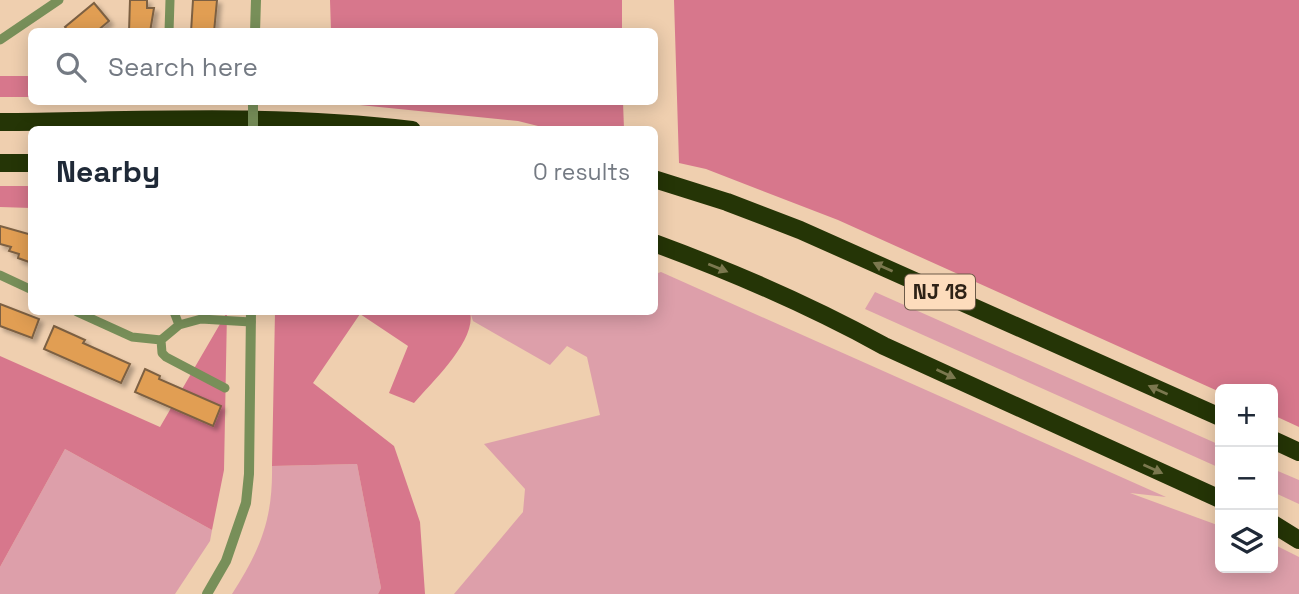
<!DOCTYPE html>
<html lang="en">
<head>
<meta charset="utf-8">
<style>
	:root { --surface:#fff; --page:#f6f6f7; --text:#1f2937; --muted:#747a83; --line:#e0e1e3 }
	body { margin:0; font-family:"Space Grotesk",sans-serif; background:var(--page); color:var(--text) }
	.controls { position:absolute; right:21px; bottom:21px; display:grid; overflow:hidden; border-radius:10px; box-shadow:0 4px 18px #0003 }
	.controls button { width:63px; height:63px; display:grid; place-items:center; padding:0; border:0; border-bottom:2px solid var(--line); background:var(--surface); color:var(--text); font:35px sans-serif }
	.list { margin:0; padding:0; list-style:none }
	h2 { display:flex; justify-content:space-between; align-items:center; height:91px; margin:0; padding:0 28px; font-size:30px }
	h2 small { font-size:23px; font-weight:400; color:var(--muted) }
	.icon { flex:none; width:38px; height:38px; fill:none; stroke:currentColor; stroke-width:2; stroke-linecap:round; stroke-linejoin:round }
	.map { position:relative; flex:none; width:1299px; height:594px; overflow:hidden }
	.search { position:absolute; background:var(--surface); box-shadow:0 4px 18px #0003; left:28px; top:28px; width:630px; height:77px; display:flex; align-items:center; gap:18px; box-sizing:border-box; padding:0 24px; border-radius:10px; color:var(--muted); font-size:26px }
	.panel { position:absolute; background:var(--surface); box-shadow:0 4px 18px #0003; left:28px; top:126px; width:630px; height:189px; border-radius:10px }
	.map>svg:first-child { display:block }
	.green { fill:#dd9faa }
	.forest { fill:#d7778c }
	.building { fill:#e19e53; stroke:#7d6143; stroke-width:2; filter:url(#shadow) }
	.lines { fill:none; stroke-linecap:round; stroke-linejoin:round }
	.minor { stroke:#788f59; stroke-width:9 }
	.tertiary { stroke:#788f59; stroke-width:10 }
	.motorway { stroke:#253506; stroke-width:18 }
	.tertiary-bridge { stroke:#788f59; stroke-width:10 }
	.oneway { fill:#7b784f }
	.labels { text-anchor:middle; stroke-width:5; stroke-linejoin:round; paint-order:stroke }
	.shield { fill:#fddcbc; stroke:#6c5a48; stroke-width:2 }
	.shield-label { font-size:21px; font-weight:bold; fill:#2e2216 }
</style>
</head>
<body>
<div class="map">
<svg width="1299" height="594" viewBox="0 0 1299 594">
	<defs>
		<filter id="shadow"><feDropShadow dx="4" dy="4" stdDeviation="2" flood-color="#0004"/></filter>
	</defs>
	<rect width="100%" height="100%" fill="#efcfaf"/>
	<path class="green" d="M661 272 1166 497 1130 493 1220 526V568H1273V544L1299 557V594H454L523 512 525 489 484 444 600 415 587 357 567 346 550 365 473 321 470 312H654L655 274Z
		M875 292 1220 445V468L865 309Z
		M65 449 212 530 210 541 175 594H0V567Z
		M357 464 381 588 378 594H232C260 550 273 520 272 466Z
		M1273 469 1299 480V504L1273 492Z"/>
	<path class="forest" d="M330 0H622V31H331Z
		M674 0H1299V427L1273 415V389H1220V392L838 220 706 169 679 163Z
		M0 76H31V97H0Z
		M330 102H623L624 129H550L518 121Z
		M0 186H31V208L0 207Z
		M227 312 224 470 212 530 65 449 0 567V356L160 427Z
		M275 312H470C477 340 432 382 414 403L389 393 408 346 360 314 313 383 394 446 420 522 425 594H378L381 588 357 464 272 466Z"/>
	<path class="building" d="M130 0H147V8H154L150 32H129Z
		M193 0H217L214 32H191Z
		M94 3 109 21 96 32H69L65 27Z
		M0 226 32 235V263L18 258 19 254 9 251 11 247 0 244Z
		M0 304 39 319 32 338 0 326Z
		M54 326 85 340 83 343 130 364 121 383 44 349Z
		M145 369 160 376 159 379 221 406 213 426 135 392Z"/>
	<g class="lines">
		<path class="minor" d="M169 32 170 0
			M0 40 59 0
			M0 275 32 290
			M77 312 132 337 161 340 179 325 201 319 251 322
			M174 312 179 325
			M161 340 162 353 166 357 225 388"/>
		<path class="tertiary" d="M255 32 256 0
			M207 594 226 561 246 503 249 474 251 312"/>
		<path class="motorway" d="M0 122C137 121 276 113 412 130
			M0 163H32
			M654 179 727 202 800 230 1220 417
			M654 243C733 272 811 306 884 346L1220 499
			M1273 440 1299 452
			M1273 524 1299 540"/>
		<path class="tertiary-bridge" d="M253 130V102"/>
	</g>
	<defs><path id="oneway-solid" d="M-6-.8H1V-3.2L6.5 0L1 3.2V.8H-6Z" transform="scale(1.75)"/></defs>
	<g class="oneway">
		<use href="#oneway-solid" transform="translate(883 267) rotate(-156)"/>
		<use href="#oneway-solid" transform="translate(718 268) rotate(22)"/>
		<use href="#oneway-solid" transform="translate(946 374) rotate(25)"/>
		<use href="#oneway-solid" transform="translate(1158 390) rotate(-156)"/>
		<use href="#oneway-solid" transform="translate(1153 469) rotate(24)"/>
	</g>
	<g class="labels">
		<rect class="shield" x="905" y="274.5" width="70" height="35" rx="5"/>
		<g class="shield-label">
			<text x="940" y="299">NJ 18</text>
		</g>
	</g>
</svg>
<div class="controls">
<button>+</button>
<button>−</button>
<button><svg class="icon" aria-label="layers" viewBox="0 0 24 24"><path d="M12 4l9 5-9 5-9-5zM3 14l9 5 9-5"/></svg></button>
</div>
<div class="search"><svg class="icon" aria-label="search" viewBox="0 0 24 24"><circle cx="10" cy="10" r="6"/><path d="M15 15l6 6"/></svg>Search here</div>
<section class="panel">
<h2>Nearby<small>0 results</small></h2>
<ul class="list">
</ul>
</section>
</div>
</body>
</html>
